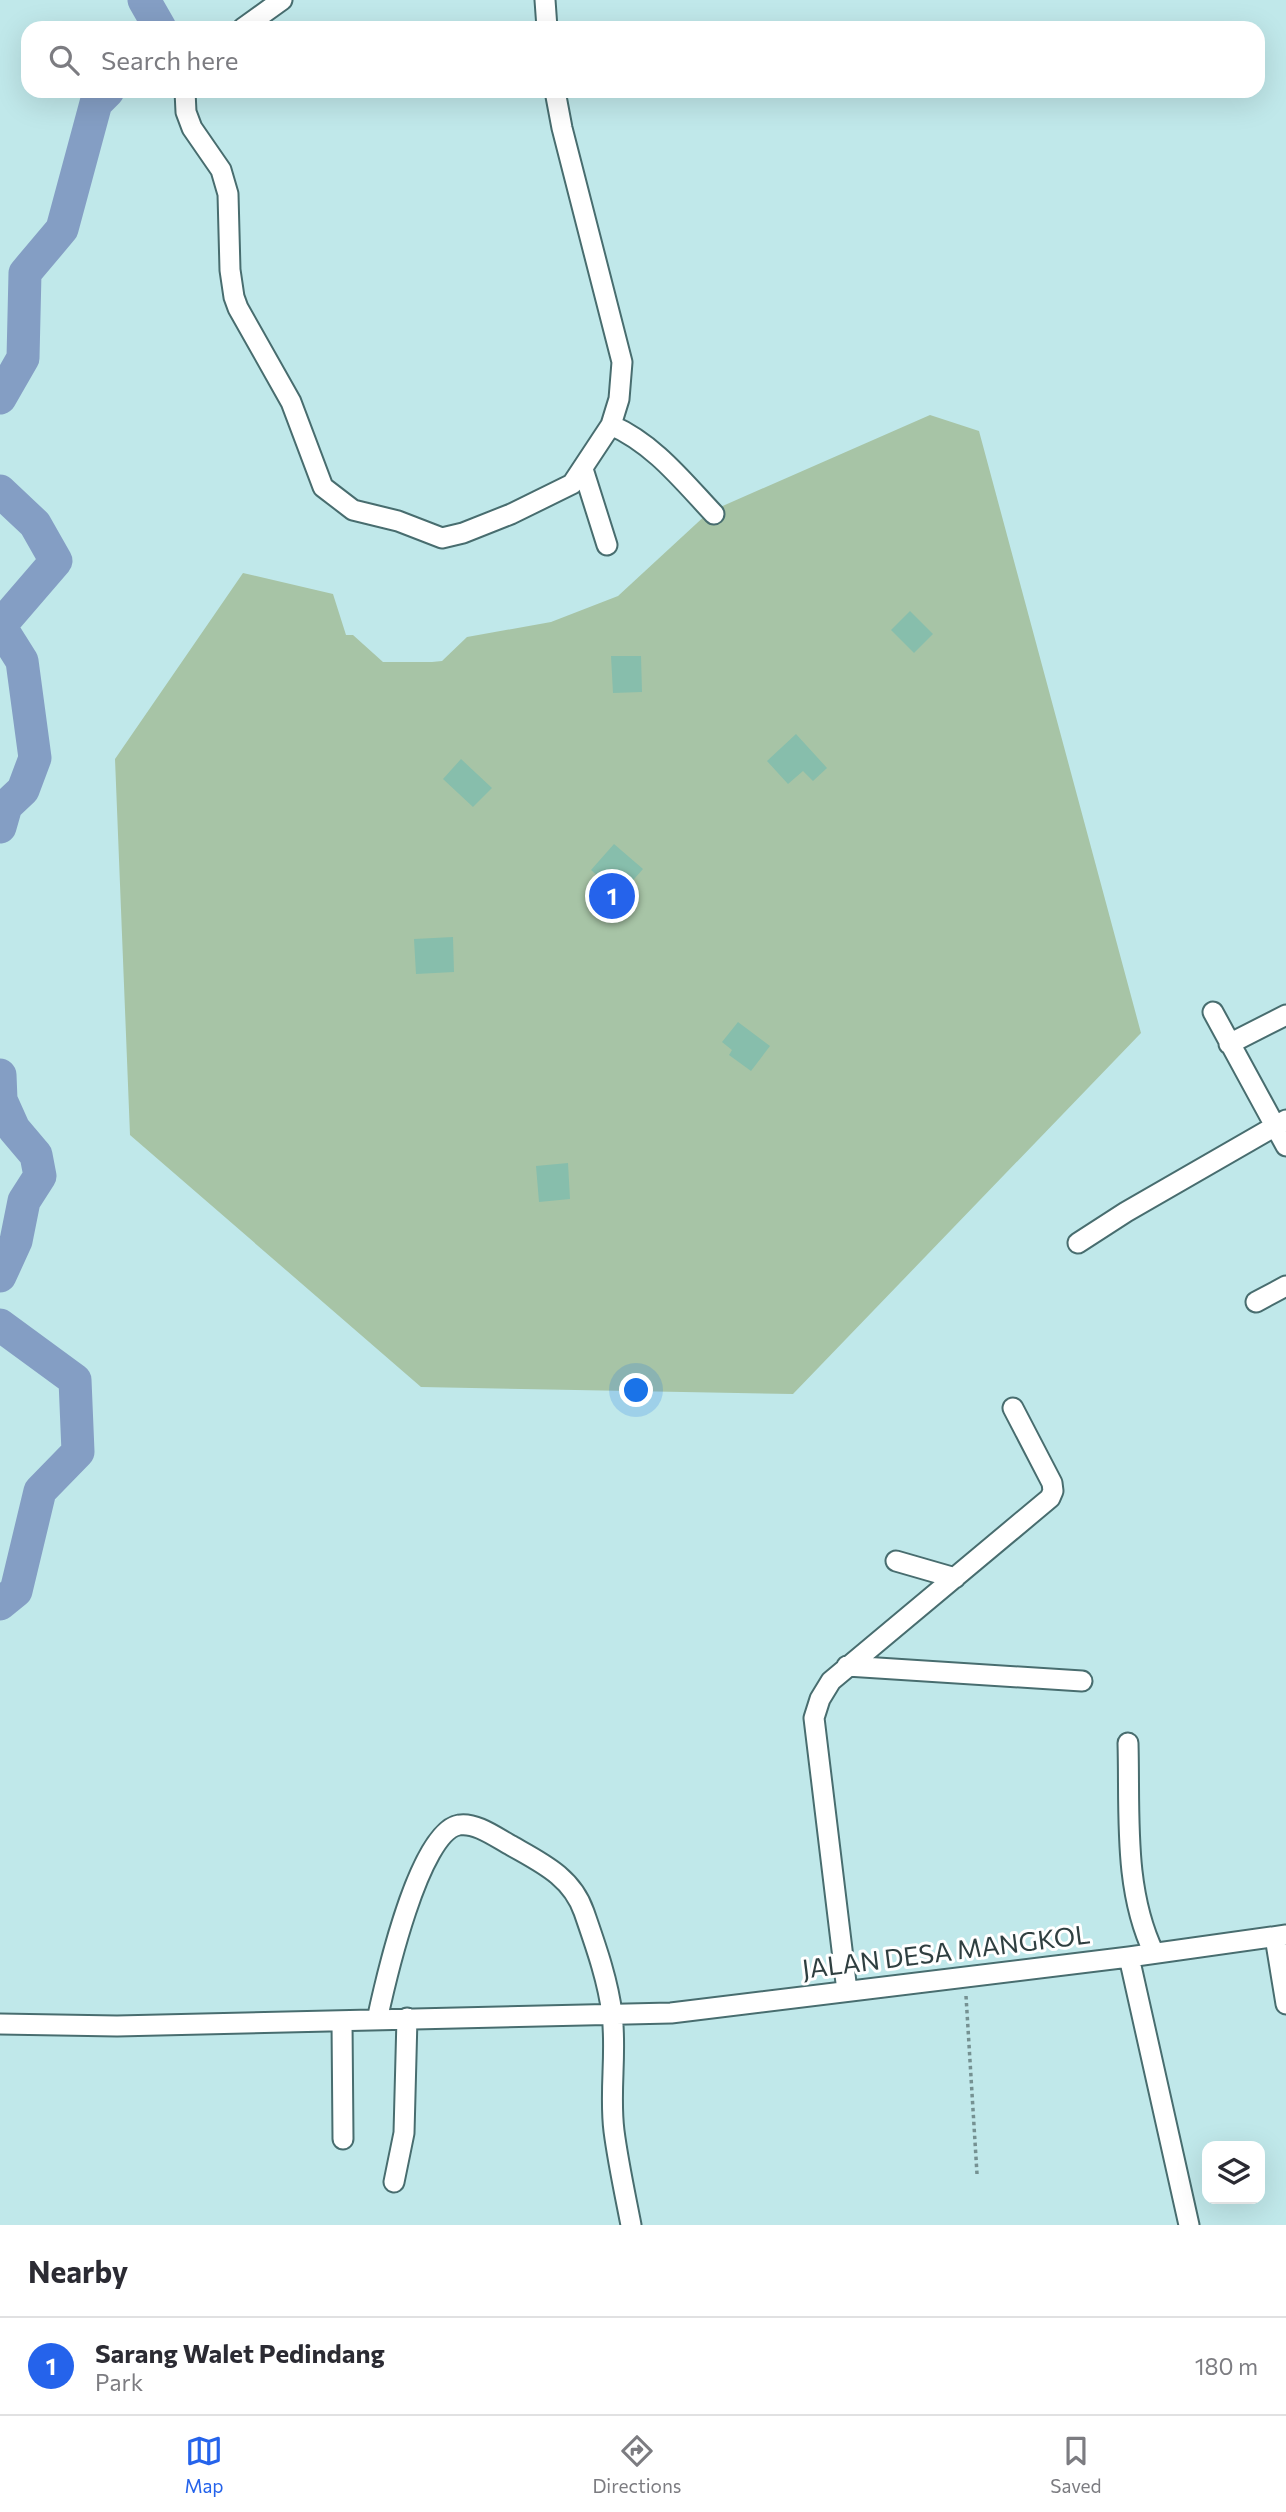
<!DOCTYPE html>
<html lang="en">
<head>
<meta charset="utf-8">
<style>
	:root { --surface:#fff; --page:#f7f7f7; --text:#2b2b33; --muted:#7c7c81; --line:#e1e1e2; --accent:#2563eb }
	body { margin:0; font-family:Commissioner,sans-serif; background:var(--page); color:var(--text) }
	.controls { position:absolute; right:21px; bottom:21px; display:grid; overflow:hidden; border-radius:14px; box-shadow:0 7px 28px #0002 }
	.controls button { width:63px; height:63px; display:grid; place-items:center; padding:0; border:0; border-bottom:2px solid var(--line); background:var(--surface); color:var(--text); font:35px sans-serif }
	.you { position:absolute; left:637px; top:1391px; width:24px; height:24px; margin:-18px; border:5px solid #fff; border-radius:50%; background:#1a73e8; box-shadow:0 0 0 10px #1a73e833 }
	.badge { display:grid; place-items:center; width:46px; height:46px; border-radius:50%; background:var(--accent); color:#fff; font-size:23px; font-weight:700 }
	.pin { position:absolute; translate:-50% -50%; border:4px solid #fff; box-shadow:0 2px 7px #0006 }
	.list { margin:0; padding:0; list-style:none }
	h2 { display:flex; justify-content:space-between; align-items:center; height:91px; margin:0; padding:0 28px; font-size:30px }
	h2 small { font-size:23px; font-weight:400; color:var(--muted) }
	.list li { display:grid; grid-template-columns:46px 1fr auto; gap:21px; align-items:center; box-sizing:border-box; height:98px; padding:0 28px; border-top:2px solid var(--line) }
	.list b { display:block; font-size:26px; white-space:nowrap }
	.list p { margin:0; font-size:23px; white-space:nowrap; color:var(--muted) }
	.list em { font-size:23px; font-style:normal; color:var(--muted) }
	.icon { flex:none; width:38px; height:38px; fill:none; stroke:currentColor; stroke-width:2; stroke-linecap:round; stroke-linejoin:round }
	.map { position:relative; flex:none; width:1286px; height:2225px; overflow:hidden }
	.search { position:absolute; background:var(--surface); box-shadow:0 7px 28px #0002; left:21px; right:21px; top:21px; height:77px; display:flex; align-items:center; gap:18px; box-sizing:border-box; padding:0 24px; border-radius:21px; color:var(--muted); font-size:26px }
	.sheet { height:189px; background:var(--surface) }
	nav { display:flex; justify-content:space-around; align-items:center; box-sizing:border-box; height:98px; border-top:2px solid var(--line); background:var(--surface); font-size:19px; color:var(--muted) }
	nav a { display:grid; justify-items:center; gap:4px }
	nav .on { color:var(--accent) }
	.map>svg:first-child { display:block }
	.green { fill:#a7c4a6 }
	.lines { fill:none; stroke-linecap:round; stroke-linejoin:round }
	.river { stroke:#849ec4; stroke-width:33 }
	.building { fill:#87beac }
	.minor-casing { stroke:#486d6f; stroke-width:23 }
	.path { stroke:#759192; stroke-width:3.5; stroke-dasharray:3.5 3.5; stroke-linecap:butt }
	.minor { stroke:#fff; stroke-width:19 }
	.labels { text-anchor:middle; stroke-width:6; stroke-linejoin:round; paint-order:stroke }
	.street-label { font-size:26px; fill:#2f3f40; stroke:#fff }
</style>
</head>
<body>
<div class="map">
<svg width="1286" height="2225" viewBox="0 0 1286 2225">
	<rect width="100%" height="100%" fill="#c0e8ea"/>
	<path class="green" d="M930 415 979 431 1141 1033 793 1394 421 1387 130 1135 115 759 243 573 333 594 346 635H353L383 662H432L442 661 467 637 551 622 618 596 709 512Z"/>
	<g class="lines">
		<path class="river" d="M144 0 160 28
			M0 398 23 358 25 273 62 229 96 103 108 91
			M0 491 35 524 56 561 0 626 22 661 35 758 23 790 6 806 0 827
			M0 1075 1 1100 14 1129 36 1155 40 1176 24 1201 16 1241 0 1276
			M0 1325 75 1380 78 1452 40 1491 16 1591 0 1604"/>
	</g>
	<path class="building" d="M910 611 933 634 914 653 891 630Z
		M611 656H641L642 692 613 693Z
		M796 734 827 768 813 781 803 771 788 784 767 761Z
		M461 759 492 788 473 807 443 779Z
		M614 844 643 869 620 895 591 870Z
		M453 937 454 972 416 974 414 939Z
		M738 1022 770 1046 751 1071 729 1055 732 1050 722 1042Z
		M568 1163 570 1199 539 1202 536 1166Z"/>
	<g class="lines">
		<defs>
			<path id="minor" d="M545 0 547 28
				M243 28 282 0
				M185 91 186 112 192 128 221 170 228 194 230 270 234 297 238 308 291 402 323 487 353 510 398 521 442 538 463 533 511 514 572 484 611 425 619 399 622 362 562 128 555 91
				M611 425C654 444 682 480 714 514
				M583 469 607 545
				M1213 1012 1286 1146
				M1229 1044 1286 1015
				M1078 1243 1126 1212 1286 1120
				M1256 1302 1286 1286
				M896 1561 955 1578
				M847 1666 1082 1681
				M1128 1743C1130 1813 1123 1889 1154 1953
				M1275 1937 1286 2004
				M1129 1957 1189 2225
				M847 1991 814 1718 820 1699 831 1681 1050 1498 1053 1491 1052 1483 1013 1408
				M377 2020C385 1983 419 1831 459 1825 476 1822 497 1838 512 1846 542 1863 572 1877 584 1912 595 1944 608 1980 612 2014 617 2053 609 2092 614 2131 618 2162 625 2194 631 2225
				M342 2021 343 2139
				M0 2024 117 2026 671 2013 1129 1957 1286 1935
				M394 2182 404 2133 407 2018"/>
		</defs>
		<use href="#minor" class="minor-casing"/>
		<path class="path" d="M966 1996 977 2174"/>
		<use href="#minor" class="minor"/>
	</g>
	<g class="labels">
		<g class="street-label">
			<text transform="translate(946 1952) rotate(-7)" y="9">JALAN DESA MANGKOL</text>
		</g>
	</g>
</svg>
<div class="controls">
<button><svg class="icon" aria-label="layers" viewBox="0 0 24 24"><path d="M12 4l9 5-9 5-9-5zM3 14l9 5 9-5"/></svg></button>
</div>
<div class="you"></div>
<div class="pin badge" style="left:612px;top:896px">1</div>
<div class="search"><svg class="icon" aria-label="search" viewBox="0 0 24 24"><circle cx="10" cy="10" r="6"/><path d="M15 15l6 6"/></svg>Search here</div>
</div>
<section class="sheet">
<h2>Nearby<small></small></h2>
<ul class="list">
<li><span class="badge">1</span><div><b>Sarang Walet Pedindang</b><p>Park</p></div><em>180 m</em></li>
</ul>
</section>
<nav>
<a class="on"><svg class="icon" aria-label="map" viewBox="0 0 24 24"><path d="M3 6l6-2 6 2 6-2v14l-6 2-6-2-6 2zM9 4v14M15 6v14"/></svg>Map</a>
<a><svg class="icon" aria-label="directions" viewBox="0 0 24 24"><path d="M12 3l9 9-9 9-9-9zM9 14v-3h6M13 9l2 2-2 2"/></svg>Directions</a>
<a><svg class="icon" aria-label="saved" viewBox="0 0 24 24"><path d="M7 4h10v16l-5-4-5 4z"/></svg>Saved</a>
</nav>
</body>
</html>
